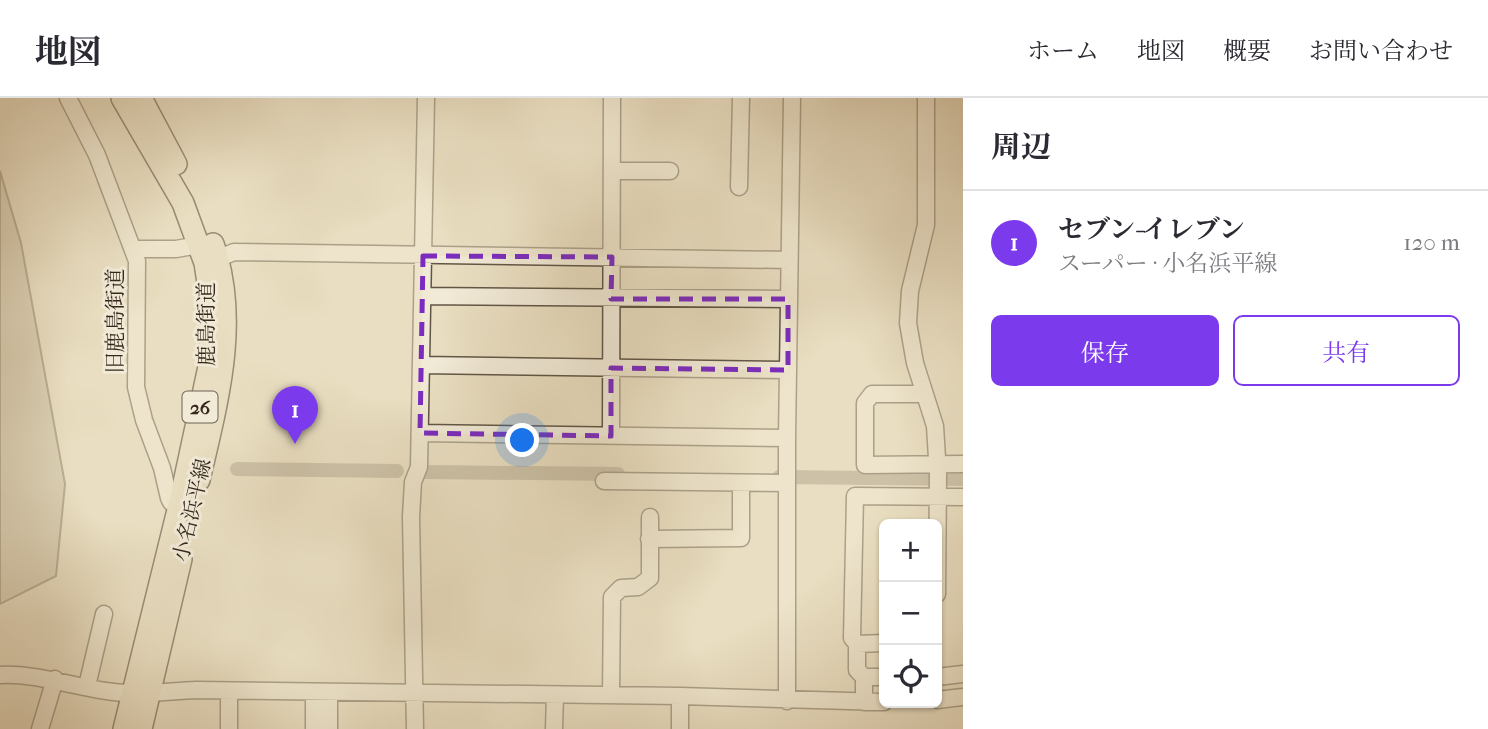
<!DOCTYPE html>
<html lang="ja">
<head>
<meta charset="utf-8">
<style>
	:root { --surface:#fff; --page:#f2f2f3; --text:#2b2b33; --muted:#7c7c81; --line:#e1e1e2; --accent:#7c3aed }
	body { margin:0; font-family:"IM FELL French Canon","Noto Serif JP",serif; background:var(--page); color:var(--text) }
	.controls { position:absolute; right:21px; bottom:21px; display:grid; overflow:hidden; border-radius:10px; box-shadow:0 2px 5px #0004 }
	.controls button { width:63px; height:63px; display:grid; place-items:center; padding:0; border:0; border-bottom:2px solid var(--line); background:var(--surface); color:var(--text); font:35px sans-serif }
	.you { position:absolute; left:523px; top:343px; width:24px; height:24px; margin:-18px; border:5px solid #fff; border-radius:50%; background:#1a73e8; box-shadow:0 0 0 10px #1a73e833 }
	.badge { display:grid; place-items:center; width:46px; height:46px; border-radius:50%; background:var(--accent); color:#fff; font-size:23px; font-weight:700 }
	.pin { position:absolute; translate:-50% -58px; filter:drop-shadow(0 2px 4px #0008) }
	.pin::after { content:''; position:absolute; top:37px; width:24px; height:21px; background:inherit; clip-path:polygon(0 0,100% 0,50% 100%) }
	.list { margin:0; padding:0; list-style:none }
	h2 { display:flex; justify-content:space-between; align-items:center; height:91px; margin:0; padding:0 28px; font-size:30px }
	h2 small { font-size:23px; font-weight:400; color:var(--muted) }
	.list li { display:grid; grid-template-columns:46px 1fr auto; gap:21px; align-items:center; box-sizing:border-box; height:105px; padding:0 28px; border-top:2px solid var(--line) }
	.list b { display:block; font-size:26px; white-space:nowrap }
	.list p { margin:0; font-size:23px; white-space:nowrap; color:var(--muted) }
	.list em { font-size:23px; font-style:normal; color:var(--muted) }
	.actions { display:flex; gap:14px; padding:21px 28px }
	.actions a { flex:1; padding:16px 0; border:2px solid var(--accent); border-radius:10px; text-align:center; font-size:24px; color:var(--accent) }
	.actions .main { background:var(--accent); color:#fff }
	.icon { flex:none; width:38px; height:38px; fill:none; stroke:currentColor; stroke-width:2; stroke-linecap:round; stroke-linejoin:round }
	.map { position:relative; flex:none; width:963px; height:631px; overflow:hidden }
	header { display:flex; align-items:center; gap:42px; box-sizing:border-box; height:98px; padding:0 35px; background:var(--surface); border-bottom:2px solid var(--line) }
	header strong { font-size:33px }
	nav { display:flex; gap:38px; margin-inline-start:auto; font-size:24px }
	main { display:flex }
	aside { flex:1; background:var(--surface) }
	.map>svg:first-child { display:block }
	.green { fill:#cabfa5; stroke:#7f7460; stroke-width:2 }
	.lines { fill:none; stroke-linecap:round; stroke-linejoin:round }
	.canal { stroke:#aba089; stroke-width:14 }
	.minor-casing { stroke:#615645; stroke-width:19 }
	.major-casing { stroke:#34281c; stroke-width:24 }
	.minor { stroke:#f1ead7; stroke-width:16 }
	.major { stroke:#e9dec1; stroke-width:21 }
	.marked { fill:none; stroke:#7b2cbf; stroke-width:5; stroke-dasharray:14 9; stroke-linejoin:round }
	.labels { text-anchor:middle; stroke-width:6; stroke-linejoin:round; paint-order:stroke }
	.shield { fill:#f1ead7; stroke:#6d6254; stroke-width:2 }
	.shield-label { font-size:19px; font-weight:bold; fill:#34281c }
	.street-label { font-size:21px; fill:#34281c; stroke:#f1ead7 }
</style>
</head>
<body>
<header>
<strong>地図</strong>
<nav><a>ホーム</a><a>地図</a><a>概要</a><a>お問い合わせ</a></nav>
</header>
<main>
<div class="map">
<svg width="963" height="631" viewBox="0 0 963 631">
	<rect width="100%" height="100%" fill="#e9dec1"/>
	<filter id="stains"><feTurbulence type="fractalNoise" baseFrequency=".00286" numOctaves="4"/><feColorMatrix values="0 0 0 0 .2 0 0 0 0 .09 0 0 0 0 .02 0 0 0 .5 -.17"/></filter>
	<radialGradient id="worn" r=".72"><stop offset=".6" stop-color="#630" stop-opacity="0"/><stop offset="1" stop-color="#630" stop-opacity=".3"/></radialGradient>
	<path class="green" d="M0 73 21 145 65 386 56 478 0 506Z"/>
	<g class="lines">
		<path class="canal" d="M237 371 397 373
			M424 374 618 376
			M779 379 963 381"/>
		<defs>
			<path id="minor" d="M68 0 97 57 137 163 136 289 144 322 162 370 169 400 171 404 179 408
				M926 0V127L910 193 908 225 915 265 935 328 938 376 937 496
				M612 73H670
				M739 89 741 0
				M133 151H176L199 147
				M207 165 234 154 789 162
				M422 198 788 201
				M421 267 788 272
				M925 296H872L865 305V367L963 366
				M420 335 787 340
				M611 338 612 0
				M604 383 787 385
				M649 441 741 440V386
				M884 545 857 546 852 540 855 398 963 399
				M857 546V572L864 579V604
				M0 577C39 575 75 590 114 594 141 597 169 593 196 592L680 598 884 604
				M864 579H884
				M937 579 963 576
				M87 588 104 516
				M229 593V631
				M611 597 612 499 621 490 638 489 650 480V419
				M937 602 963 599
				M787 603V340L792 0
				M40 631 55 581
				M314 631V594
				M329 631V594
				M415 631 411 419 413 384 419 369 426 0
				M554 631 555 597
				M680 631V598"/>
			<path id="major" d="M122 0 183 105 205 165 210 198V264L179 408 124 631
				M141 0 176 66
				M199 382C217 304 240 224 213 146
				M141 631 181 461"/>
		</defs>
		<use href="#minor" class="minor-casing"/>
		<use href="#major" class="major-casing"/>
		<use href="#minor" class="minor"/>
		<use href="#major" class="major"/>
	</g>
	<path d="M0 0H963V631H0ZM423 158 612 159 611 201H788V272L611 270V338L420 335Z" fill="#e9dec1" fill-opacity=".55" fill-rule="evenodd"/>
	<path class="marked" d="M423 158 612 159 611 201H788V272L611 270V338L420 335Z"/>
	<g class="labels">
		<rect class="shield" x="182.5" y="293.5" width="35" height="31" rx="5"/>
		<g class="shield-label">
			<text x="200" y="316">26</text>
		</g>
		<g class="street-label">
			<text transform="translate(115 223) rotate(-90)" y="7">旧鹿島街道</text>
			<text transform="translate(206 226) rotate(-90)" y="7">鹿島街道</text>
			<text transform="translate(192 412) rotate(-77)" y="7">小名浜平線</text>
		</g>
	</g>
	<rect width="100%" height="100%" filter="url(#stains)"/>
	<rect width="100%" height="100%" fill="url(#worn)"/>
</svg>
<div class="controls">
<button>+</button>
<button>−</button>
<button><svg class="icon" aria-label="locate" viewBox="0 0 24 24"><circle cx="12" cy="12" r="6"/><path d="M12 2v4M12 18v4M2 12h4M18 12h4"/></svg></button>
</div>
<div class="you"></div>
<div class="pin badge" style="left:295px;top:346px">1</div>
</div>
<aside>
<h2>周辺<small></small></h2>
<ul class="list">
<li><span class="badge">1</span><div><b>セブン-イレブン</b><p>スーパー · 小名浜平線</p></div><em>120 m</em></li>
</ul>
<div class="actions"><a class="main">保存</a><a>共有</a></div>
</aside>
</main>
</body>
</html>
